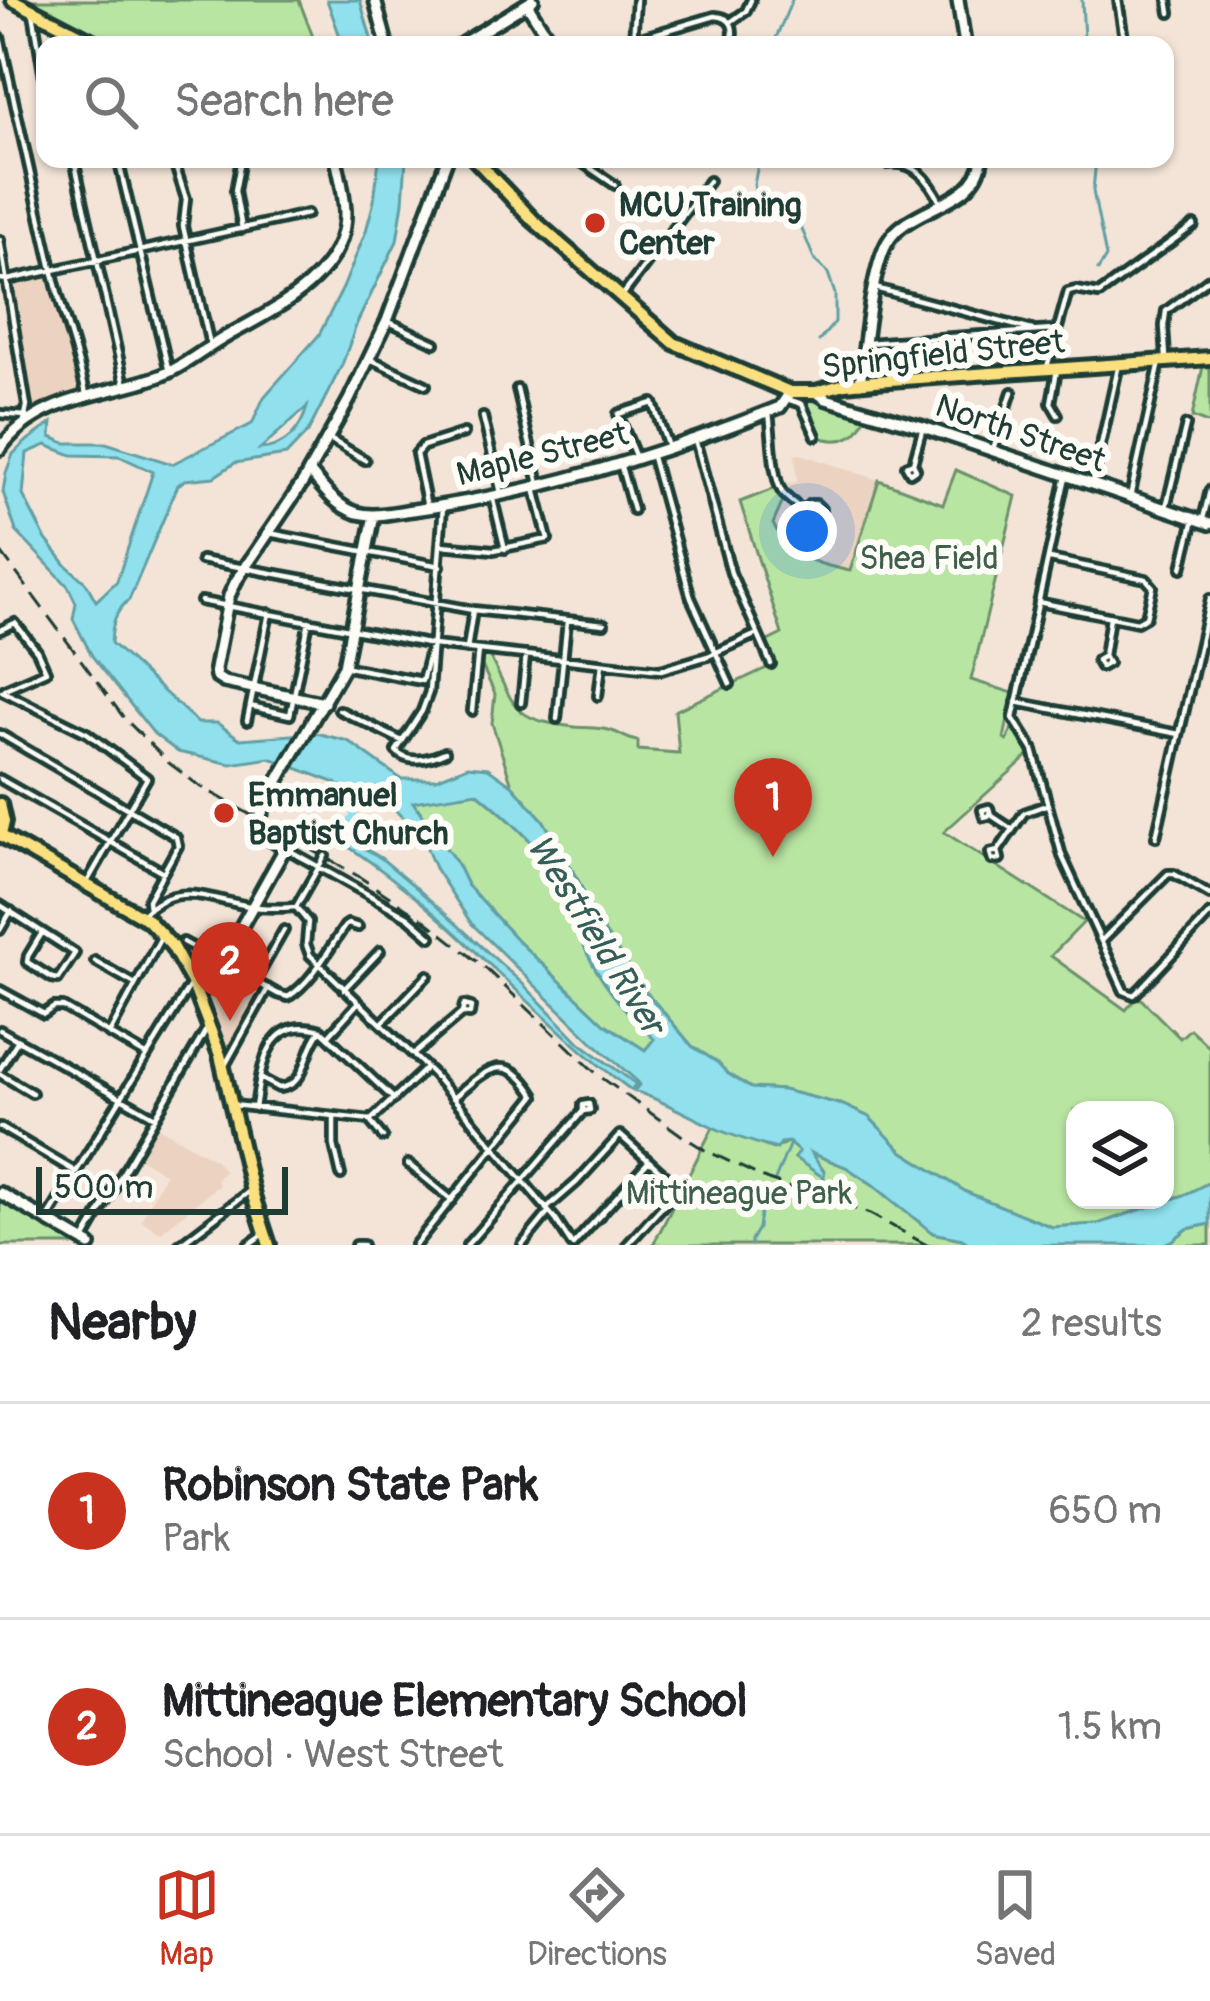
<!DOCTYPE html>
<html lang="en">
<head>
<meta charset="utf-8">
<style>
	:root { --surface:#fff; --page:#f6f6f6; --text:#202124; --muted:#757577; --line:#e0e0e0; --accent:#c8321e }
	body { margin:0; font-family:Pangolin,sans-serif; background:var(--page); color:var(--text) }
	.controls { position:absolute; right:36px; bottom:36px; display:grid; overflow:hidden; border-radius:24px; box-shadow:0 3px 9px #0004 }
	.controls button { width:108px; height:108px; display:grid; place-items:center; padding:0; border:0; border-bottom:3px solid var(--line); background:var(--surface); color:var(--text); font:60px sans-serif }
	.scale { position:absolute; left:36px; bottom:30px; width:252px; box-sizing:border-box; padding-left:12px; border:6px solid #1f3d34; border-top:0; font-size:33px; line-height:42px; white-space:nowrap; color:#1f3d34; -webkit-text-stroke:9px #fdfcf7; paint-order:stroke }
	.you { position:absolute; left:807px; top:531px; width:42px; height:42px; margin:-30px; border:9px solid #fff; border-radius:50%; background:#1a73e8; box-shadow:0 0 0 18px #1a73e833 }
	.badge { display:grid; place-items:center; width:78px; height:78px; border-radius:50%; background:var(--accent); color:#fff; font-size:39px; font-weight:700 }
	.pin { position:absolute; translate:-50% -99px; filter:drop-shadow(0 3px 6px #0008) }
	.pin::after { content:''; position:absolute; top:63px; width:42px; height:36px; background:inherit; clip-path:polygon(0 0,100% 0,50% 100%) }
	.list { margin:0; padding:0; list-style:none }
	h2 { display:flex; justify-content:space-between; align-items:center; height:156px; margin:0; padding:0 48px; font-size:51px }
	h2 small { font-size:39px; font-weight:400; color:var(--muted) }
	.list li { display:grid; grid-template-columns:78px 1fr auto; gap:36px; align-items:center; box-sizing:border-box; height:216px; padding:0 48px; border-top:3px solid var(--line) }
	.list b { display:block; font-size:45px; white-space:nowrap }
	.list p { margin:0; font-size:39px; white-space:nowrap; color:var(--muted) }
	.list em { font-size:39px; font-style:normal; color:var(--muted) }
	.icon { flex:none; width:66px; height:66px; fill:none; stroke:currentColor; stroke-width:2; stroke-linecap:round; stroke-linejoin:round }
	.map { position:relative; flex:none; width:1210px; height:1245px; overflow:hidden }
	.search { position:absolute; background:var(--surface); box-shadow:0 3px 9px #0004; left:36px; right:36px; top:36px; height:132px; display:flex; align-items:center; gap:30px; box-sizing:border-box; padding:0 42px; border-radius:24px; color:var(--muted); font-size:45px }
	.sheet { height:588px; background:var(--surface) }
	nav { display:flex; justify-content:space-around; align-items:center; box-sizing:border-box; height:168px; border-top:3px solid var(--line); background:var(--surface); font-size:33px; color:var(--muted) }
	nav a { display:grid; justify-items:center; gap:6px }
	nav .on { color:var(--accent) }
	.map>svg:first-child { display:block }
	.built { fill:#ecd3c1 }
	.green { fill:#b9e5a3; stroke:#6c916c; stroke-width:3; fill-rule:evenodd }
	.water { fill:#90e0ed; stroke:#639fa3; stroke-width:3; fill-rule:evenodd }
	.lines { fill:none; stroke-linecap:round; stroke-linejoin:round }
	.stream { stroke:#639fa3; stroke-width:3 }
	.canal { stroke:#90e0ed; stroke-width:6 }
	.street-casing { stroke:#1f3d34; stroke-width:14 }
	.secondary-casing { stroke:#1f3d34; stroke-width:18 }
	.primary-casing { stroke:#1f3d34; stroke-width:20 }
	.street { stroke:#fdfcf7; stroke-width:4.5 }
	.secondary { stroke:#fdfcf7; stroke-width:9 }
	.primary { stroke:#fbe080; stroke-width:10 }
	.rail { stroke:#1f3d34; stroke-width:3; stroke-dasharray:18 9; stroke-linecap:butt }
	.poi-dot { fill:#c8321e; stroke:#fdfcf7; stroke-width:4.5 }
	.labels { text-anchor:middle; stroke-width:12; stroke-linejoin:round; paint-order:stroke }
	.poi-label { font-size:33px; font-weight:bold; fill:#1f3d34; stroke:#fdfcf7; text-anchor:start }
	.street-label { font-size:33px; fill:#1f3d34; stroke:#fdfcf7 }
	.park-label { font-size:33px; fill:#3e5f4a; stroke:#fdfcf7 }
	.water-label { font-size:36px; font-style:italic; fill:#365e59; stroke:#fdfcf7 }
</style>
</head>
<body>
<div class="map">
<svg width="1210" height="1245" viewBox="0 0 1210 1245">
	<rect width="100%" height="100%" fill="#f3e4d7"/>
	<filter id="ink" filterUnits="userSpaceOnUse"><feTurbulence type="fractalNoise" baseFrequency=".00833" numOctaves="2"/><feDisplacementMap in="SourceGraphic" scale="24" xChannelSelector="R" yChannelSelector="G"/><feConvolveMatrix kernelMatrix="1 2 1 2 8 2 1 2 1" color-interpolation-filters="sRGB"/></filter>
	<g filter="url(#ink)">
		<path class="built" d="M48 275 63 331 69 337 81 389V392L32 412 12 284Z
			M801 454 879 480 851 571 801 557 783 542 773 524 783 501 776 488 797 481 795 455Z
			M223 966 264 989V992L229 1051 223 1050 197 984Z
			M155 1125 217 1161 225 1171 216 1179 219 1185 160 1233 141 1220 165 1174 137 1156Z"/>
		<path class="green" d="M26 0H299L316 45H116Z
			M1204 362H1210V424L1192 417Z
			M811 400 866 415C858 440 840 445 816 436L803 403Z
			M956 470 1016 496 971 680 1013 693 1004 739 1007 741 1014 723 1029 755 944 832 1084 922 1051 956 1126 1010 1138 996 1180 1038 1190 1029 1210 1048V1182L1184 1195 1098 1224 1052 1227 966 1192 902 1151 869 1117 843 1105 783 1090 751 1088 726 1073 718 1063 692 1046 647 993 595 918 579 882 543 820 512 785 492 723 495 694 482 666V654L489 655C516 708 511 720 575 727 586 728 601 727 612 731 622 734 627 740 638 741V750L679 753 675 711 775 664 766 642 782 634 740 502 776 488 783 501 773 524C792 558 814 563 850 571L879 480 943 504ZM1075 1110H1165V1200H1075Z
			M477 792C511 820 544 850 565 889 573 905 576 925 583 942 599 982 624 1010 655 1039L645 1050 605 1024 517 940 467 885 456 862 412 800Z
			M713 1127 773 1149 788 1142 800 1152 795 1158 823 1177 824 1171 809 1152 846 1167 872 1184 933 1233 962 1239 971 1245H653Z
			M0 1199 8 1204 76 1245H0Z
			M1210 1224V1245H1161L1172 1241 1187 1229Z"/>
		<path class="water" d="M327 0H360L373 45H343Z
			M379 159H406L403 202 397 241 357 323 342 365 308 432 286 455 235 463 214 477 185 480 178 485 129 600C114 612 112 625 111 643L198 723H217L240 739 316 733 348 741 401 779H436L468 766 488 768 512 785 543 820 579 882 595 918 616 950 647 993 692 1046 718 1063 727 1073 751 1088 783 1090 843 1105 869 1117 902 1151 966 1192 1052 1227 1098 1224 1184 1195 1210 1182V1224L1187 1229 1172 1241 1161 1245H971L962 1239 933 1233 872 1184 846 1167 811 1153 824 1172V1178L795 1158 799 1152 788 1142 781 1143 777 1149C756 1143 733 1137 713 1127 687 1115 662 1100 634 1091L639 1085 638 1082 597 1046 471 923 435 868 422 837 389 804 347 793 336 783 270 758 231 764 178 752 154 734 92 656 73 619 76 603 68 586 16 531 3 492 6 473 13 454 28 440 52 423 51 437 65 443H106L172 464 252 424 264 397 319 335 343 288 366 231 374 201ZM307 407C301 430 285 448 260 449ZM46 445 72 455 119 456 153 472 117 581 96 601 86 583 66 565 45 538 23 495 27 453ZM477 792C511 820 544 849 565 889 573 905 576 925 582 942 598 981 624 1010 654 1039L645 1050 605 1024 517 940 467 885 456 862 413 802Z
			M342 835 381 858 412 884 524 985 580 1043 636 1084 631 1090C529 1014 448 910 341 842L338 837Z"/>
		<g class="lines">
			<path class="stream" d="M1082 0 1084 40
				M773 45 792 0
				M759 159 754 185 758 205 780 217H797L815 261 828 273 835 294V322L819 341
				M1096 159 1093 191 1106 257 1098 270
				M775 1180 790 1143
				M751 1245V1240L758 1228 761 1205 772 1198 774 1190"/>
			<path class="canal" d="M347 841 343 839V835L362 799 360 789"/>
			<defs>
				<path id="street" d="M1118 0 1125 45
					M1168 0 1170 13
					M33 13 45 84
					M732 21 746 11 751 0
					M0 37C18 117 35 197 54 277 63 317 78 354 86 394
					M633 40 636 0
					M65 45 66 27
					M617 45 715 16C734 17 735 30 731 45
					M118 159 169 372
					M173 159 186 199 183 226 210 345
					M241 159 235 191 242 229
					M577 159 615 185
					M75 164 125 385
					M887 164C915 160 929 180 941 203
					M0 240 27 406 24 421
					M0 279 8 280 307 214
					M875 288 1032 330
					M622 296 709 181
					M387 321 435 343
					M867 343 1053 330
					M1166 358 1164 326 1166 311 1210 278
					M372 360 426 385
					M1047 367 1068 292 1076 290 1099 294 1194 225
					M1057 370 1051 403 1058 415
					M517 389 539 484
					M787 399 802 404 816 436
					M769 413C772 432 772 477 782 492 791 504 802 506 809 519L816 520 821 515V509L816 504H810L805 509
					M0 414 26 416
					M483 417 501 493
					M328 438 365 460
					M696 443 731 573 771 664
					M993 449 1012 392
					M652 457 691 598 730 684
					M636 458 618 414 653 403 668 447
					M620 463 633 510
					M913 463 916 469 910 473 906 466 913 463 923 427
					M1066 476 1013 718 1033 750 1062 856 1124 991 1134 995 1141 988 1210 914
					M1093 481 1119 364
					M492 496 505 549
					M1130 497 1160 362
					M443 506 429 692 422 711 396 751C408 765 430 759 445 752
					M427 507 416 454 423 446 464 433
					M1166 507 1186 425
					M1203 519 1210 490
					M269 533 440 566
					M442 545 494 550 548 539 534 485
					M201 560 473 610 604 624
					M1182 568 1194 519
					M201 601 433 645 661 670 708 656 757 634
					M1038 602 1137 622 1146 617 1153 587 1146 579 1050 559
					M0 630 15 623 37 651 46 671 5 689
					M467 649 473 610
					M1104 656 1108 663 1101 667 1097 660 1104 656 1110 617
					M348 667 422 681 430 650
					M2 691 87 733 147 778 86 884
					M598 696 602 664
					M1016 702 1179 734
					M521 703 526 655
					M250 706 290 715 309 621
					M339 710 402 741
					M472 711 478 650
					M557 719 567 621
					M247 721 269 613
					M0 734 176 837 178 846 148 900 149 909
					M0 779 163 872
					M991 815 989 808 982 810 984 817 991 815 1012 829
					M1156 837 1210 599
					M285 848 408 917 431 937
					M998 851 1000 859 992 860 990 853 998 851 1024 813 1046 805
					M0 905 75 953 58 979 52 978 27 962 28 956 42 933
					M296 907 308 922 306 944 310 955 433 1074 556 1220 572 1245
					M296 907 325 856
					M142 915C177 880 207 899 249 906 264 909 281 908 296 907
					M0 930 11 911
					M1101 941 1168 874H1174L1210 895
					M183 942 278 994 288 997C313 981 328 950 345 926L348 924 358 927
					M95 961 135 984
					M255 981 284 930
					M344 989 380 951
					M0 990 44 1014 54 1007H63L146 1055
					M382 1023 428 975
					M0 1030 155 1117
					M321 1030 394 1099
					M109 1034 160 939
					M330 1034 358 1003
					M414 1054 462 1013 470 1014 471 1007 464 1005 462 1013
					M224 1067 268 988
					M0 1069 18 1040
					M0 1074 32 1093
					M233 1105 371 1120 426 1068
					M255 1108C261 1068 266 1014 321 1030 302 1053 309 1085 279 1088L260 1078
					M334 1117V1145L341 1175
					M369 1120 383 1137
					M0 1127 76 1172
					M408 1164 452 1200
					M546 1209 577 1182 620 1135 679 1188 627 1245
					M48 1218 192 982
					M85 1238 206 1030
					M179 1245 251 1190
					M248 1245 265 1233
					M355 1245H363
					M415 1245 535 1096C506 1049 487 1069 453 1098
					M467 1245 583 1111V1105L589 1104 590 1110 583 1111
					M522 1245 549 1212
					M573 1245 649 1161"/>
				<path id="secondary" d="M375 0 387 45
					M958 0 965 45
					M527 4 553 45
					M460 45 533 0
					M860 383C865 348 871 272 887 243 908 205 976 207 982 159
					M816 392 826 399 923 427 1210 524
					M0 449C37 397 102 396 157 377 183 368 205 348 229 335 274 310 345 276 345 214 345 196 340 177 336 159
					M309 471C323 488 335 506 357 513 375 518 395 512 413 510 538 493 663 454 780 407L790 392
					M324 703 224 682 216 677 215 669 229 596 236 581 303 482 349 400 387 321 447 159
					M192 982 217 970 285 848 260 833 256 826 272 791 344 666 374 515
					M0 1193 90 1245"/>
				<path id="primary" d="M13 0 100 45
					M475 159 533 220 674 343 790 392H816L845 384 875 381 1210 358
					M0 804 4 822 1 835
					M0 835 148 920 172 946 192 982 220 1055 253 1196 269 1245"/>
			</defs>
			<use href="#street" class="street-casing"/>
			<use href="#secondary" class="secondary-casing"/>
			<use href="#primary" class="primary-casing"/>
			<use href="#street" class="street"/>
			<use href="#secondary" class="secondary"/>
			<use href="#primary" class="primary"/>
			<path class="rail" d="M0 551 124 718 169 763 198 785 358 876 423 919 483 966 598 1075 684 1137 705 1150 768 1180 870 1214 927 1245"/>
		</g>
	</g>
	<g class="poi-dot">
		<circle cx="595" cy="223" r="12"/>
		<circle cx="224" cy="813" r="12"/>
	</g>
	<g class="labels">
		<g class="poi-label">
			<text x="619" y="216">MCU Training<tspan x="619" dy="38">Center</tspan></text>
			<text x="248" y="806">Emmanuel<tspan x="248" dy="38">Baptist Church</tspan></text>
		</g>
		<g class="street-label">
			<text transform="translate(943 353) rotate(-6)" y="12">Springfield Street</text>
			<text transform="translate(1021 432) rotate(19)" y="12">North Street</text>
			<text transform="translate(542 453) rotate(-14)" y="12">Maple Street</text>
		</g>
		<g class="park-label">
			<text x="929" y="569">Shea Field</text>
			<text x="739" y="1204">Mittineague Park</text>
		</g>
		<g class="water-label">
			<text transform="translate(597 934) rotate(58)" y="13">Westfield River</text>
		</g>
	</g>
</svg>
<div class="controls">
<button><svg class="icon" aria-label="layers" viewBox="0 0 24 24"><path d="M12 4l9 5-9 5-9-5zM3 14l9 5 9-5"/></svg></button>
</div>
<div class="scale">500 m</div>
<div class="you"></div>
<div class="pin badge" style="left:773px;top:857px">1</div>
<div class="pin badge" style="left:230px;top:1021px">2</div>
<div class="search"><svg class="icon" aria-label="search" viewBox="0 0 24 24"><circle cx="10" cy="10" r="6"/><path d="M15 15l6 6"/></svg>Search here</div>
</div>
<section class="sheet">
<h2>Nearby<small>2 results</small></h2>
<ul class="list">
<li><span class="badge">1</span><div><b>Robinson State Park</b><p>Park</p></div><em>650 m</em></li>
<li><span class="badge">2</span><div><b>Mittineague Elementary School</b><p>School · West Street</p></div><em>1.5 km</em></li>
</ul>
</section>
<nav>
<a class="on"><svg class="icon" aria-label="map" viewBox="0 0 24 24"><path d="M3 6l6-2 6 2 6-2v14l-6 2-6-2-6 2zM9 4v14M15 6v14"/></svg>Map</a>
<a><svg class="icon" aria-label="directions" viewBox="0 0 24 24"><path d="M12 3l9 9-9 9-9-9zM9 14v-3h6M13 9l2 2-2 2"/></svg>Directions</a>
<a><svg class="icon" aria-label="saved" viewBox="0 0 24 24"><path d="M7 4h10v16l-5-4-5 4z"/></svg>Saved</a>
</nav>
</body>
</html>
